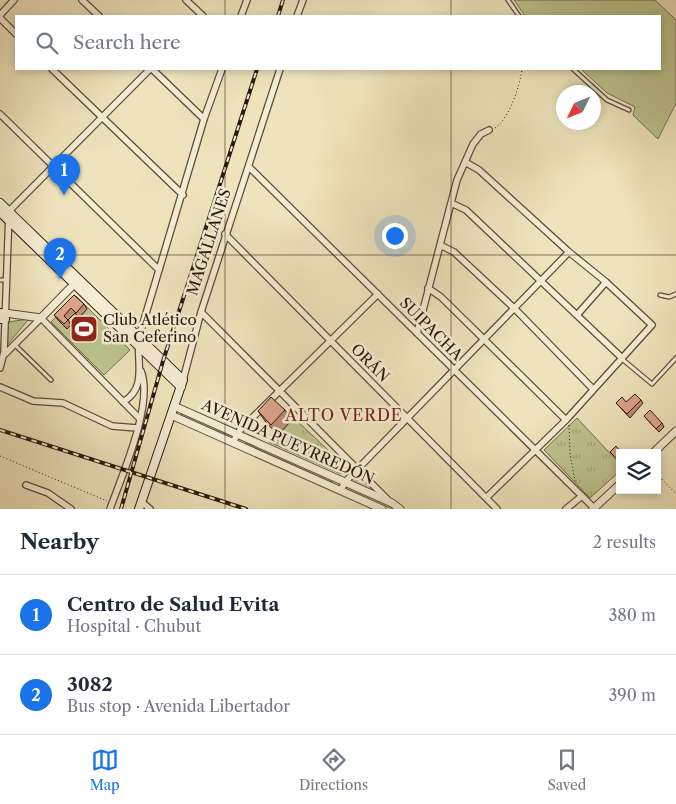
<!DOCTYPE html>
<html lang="en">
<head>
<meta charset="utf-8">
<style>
	:root { --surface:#fff; --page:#f2f2f3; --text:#1f2937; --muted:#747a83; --line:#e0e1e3; --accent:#1a73e8 }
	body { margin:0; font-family:"Libre Caslon Text",serif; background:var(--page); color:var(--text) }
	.controls { position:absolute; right:15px; bottom:15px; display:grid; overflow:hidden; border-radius:0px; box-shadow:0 2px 8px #0003 }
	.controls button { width:45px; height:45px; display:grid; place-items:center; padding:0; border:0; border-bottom:1px solid var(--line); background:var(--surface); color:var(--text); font:25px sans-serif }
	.compass { position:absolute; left:556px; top:85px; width:45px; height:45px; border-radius:50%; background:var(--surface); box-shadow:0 2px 8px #0003; rotate:227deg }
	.you { position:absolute; left:394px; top:235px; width:18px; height:18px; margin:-12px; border:4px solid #fff; border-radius:50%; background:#1a73e8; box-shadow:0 0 0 8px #1a73e833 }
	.badge { display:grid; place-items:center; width:32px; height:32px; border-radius:50%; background:var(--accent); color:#fff; font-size:16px; font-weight:700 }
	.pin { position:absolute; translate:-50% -41px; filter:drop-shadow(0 1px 2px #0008) }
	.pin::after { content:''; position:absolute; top:26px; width:18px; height:15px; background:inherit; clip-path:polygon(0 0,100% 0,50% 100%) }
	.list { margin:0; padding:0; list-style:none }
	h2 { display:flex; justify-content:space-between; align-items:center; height:65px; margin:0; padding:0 20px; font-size:21px }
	h2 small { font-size:16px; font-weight:400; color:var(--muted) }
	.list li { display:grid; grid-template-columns:32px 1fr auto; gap:15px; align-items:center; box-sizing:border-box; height:80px; padding:0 20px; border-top:1px solid var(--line) }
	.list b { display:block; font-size:19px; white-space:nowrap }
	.list p { margin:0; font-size:16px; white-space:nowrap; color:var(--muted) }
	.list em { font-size:16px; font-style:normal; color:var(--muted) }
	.icon { flex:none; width:28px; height:28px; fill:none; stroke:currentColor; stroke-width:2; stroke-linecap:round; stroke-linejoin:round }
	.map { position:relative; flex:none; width:676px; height:509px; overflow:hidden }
	.search { position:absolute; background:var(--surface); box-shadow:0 2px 8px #0003; left:15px; right:15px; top:15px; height:55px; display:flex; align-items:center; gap:12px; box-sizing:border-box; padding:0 18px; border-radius:0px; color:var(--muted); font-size:19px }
	.sheet { height:225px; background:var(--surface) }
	nav { display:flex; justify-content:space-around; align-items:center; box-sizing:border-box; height:70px; border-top:1px solid var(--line); background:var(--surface); font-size:14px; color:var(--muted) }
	nav a { display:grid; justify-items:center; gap:2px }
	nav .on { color:var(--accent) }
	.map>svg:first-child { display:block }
	.grass { fill:#bcc38e; stroke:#746d4e }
	.park { fill:url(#park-tufts); stroke:#746d4e }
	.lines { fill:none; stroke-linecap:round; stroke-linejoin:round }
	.service-casing { stroke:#5c4a39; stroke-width:5.5 }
	.minor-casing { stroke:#5c4a39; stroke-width:8 }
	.tertiary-casing { stroke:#5c4a39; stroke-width:9 }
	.secondary-casing { stroke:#2c170d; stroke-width:10 }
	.path { stroke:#2c170d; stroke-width:1; stroke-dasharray:1 2.5; stroke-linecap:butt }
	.service { stroke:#f4edd3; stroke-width:3 }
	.minor { stroke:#f4edd3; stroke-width:5.5 }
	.tertiary { stroke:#f4edd3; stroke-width:7 }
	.secondary { stroke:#f4edd3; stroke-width:8 }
	.rail-casing { stroke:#2c170d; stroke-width:4 }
	.rail { stroke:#f4edd3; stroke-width:2; stroke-dasharray:5.5; stroke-linecap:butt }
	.wall { fill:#be8c76; stroke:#2c170d }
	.building { fill:#dda389; stroke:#2c170d }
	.grid { fill:none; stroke:#2c170d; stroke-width:1; stroke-opacity:0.55 }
	.labels { text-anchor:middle; stroke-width:5; stroke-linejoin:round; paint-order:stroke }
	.street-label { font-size:15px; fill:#2c170d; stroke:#f4edd3 }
	.poi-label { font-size:15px; fill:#2c170d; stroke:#f4edd3; text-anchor:start }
	.neighbourhood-label { font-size:16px; letter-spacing:1px; fill:#7a1f14; stroke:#f4edd3 }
</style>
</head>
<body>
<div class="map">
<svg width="676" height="509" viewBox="0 0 676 509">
	<defs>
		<pattern id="park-tufts" width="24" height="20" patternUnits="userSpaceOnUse" patternTransform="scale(1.25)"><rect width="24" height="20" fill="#bcc38e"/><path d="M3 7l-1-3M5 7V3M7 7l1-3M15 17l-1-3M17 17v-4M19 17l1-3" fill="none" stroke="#a2a779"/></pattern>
	</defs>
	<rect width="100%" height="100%" fill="#eee3bc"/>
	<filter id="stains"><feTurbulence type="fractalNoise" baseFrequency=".004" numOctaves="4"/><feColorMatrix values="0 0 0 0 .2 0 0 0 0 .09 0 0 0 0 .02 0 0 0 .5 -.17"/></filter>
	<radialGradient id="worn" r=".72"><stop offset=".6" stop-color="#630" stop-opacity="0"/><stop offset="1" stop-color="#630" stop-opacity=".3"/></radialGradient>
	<path class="grass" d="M514 0H655L676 20V103L658 139 633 115 635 107 607 93 581 69H660V16H525Z
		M76 296 130 350 104 375 51 322Z
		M29 319 7 345 8 322Z
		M183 413 229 433 228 436 181 415Z
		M247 441 333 480 331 482 246 444Z
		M345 485 397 508V509H392L344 488Z"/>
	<path class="park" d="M294 418 347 468 341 474 269 442Z
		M577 418 620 464V471L590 498 544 450Z
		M360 475 377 492 376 493 351 483 350 480Z"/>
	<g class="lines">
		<defs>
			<path id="service" d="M508 0 519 16
				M573 69 607 100 629 110
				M0 280H6
				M660 295 669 297 676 294
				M15 345 51 380
				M622 359 652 384 676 358"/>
			<path id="minor" d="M82 0 99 16
				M186 0 203 16
				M0 15 14 0
				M241 16 247 0
				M297 16 303 0
				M0 18 16 34
				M52 69 183 195
				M152 69 204 119
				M0 114 159 270
				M465 162 479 170 569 252 606 282 652 325 566 420 486 498
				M249 167 595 509
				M451 203 466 210 622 358
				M225 234 497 509
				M440 245 454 252 515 309 593 389
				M428 288 441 297 566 420
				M201 312 390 502
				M577 315 606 282
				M417 333 457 180 473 144 481 134 489 130
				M4 355 41 318 140 419
				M0 368 4 352 9 211 150 69
				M183 380 201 312 280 69
				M0 387 33 401 63 403 112 426 137 428
				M123 402C148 388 136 360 139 337L204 119 222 69
				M233 442 240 430 378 294
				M26 485 48 493 71 509
				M341 490 345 482 569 252
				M142 502 150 509
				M110 509C122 475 154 404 141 371
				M566 509 582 496"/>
			<path id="tertiary" d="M5 313 41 318 77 281
				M174 406 392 503 400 509
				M171 415 382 509
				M653 453 676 431
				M593 509 620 484"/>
			<path id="secondary" d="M0 203 183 380 139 509
				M0 212 181 387
				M0 313H5
				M0 319H5"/>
		</defs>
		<use href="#service" class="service-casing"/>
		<use href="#minor" class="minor-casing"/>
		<use href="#tertiary" class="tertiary-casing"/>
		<use href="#secondary" class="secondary-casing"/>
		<path class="path" d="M495 128C509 119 520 86 522 69
			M569 425 570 454 575 481
			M0 456 107 501
			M657 474 676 494"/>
		<use href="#service" class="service"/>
		<use href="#minor" class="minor"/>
		<use href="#tertiary" class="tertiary"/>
		<use href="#secondary" class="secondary"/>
		<defs>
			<path id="rail" d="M278 16 283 0
				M0 430 246 509
				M121 509 163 361 257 69"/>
		</defs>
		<use href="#rail" class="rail-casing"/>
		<use href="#rail" class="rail"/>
	</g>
	<path class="wall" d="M74 295 84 304 87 309 79 318 75 313 68 320 71 325 67 329 58 320 54 315Z
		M641 400 643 403 630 418 616 403 626 402Z
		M285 410 292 420 278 435 265 421 258 411Z
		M644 416 662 423 664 427 659 432Z"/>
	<path class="building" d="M74 295 84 304 76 313 71 308 64 316 68 320 64 324 54 315Z
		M635 394 641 400 627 414 616 403 622 397 626 402Z
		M271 397 285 410 271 425 258 411Z
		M650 410 662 423 656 429 644 416Z
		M616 446 622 453H620V462L610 452Z"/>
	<path class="grid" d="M225 0V16M451 0V16M225 69V509M451 69V509M0 255H676"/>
	<defs>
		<symbol id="stadium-square" viewBox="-11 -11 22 22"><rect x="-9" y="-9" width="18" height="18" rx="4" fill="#8f2418" stroke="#f4edd3"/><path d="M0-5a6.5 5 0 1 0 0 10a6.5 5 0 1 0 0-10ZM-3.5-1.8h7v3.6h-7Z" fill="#fff"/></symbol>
	</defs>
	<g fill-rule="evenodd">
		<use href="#stadium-square" x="68" y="313" width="32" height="32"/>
	</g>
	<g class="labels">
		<g class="street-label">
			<text transform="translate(209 242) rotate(-72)" y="5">MAGALLANES</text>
			<text transform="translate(431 329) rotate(45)" y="5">SUIPACHA</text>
			<text transform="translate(370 363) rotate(45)" y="5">ORÁN</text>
			<text transform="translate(288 442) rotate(24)" y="5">AVENIDA PUEYRREDÓN</text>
		</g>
		<g class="poi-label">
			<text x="103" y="325">Club Atlético<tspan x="103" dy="17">San Ceferino</tspan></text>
		</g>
		<g class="neighbourhood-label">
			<text x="344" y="421">ALTO VERDE</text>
		</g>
	</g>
	<rect width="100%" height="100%" filter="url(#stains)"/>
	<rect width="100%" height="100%" fill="url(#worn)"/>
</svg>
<div class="controls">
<button><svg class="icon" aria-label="layers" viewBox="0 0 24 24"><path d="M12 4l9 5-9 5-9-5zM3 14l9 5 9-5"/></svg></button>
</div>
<svg class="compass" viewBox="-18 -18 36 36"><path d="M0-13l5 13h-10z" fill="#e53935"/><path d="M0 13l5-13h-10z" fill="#747a83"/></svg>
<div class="you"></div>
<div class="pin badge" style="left:64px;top:195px">1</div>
<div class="pin badge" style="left:60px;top:279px">2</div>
<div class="search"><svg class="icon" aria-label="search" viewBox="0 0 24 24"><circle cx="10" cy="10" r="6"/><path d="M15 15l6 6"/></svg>Search here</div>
</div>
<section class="sheet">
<h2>Nearby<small>2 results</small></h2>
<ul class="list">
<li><span class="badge">1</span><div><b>Centro de Salud Evita</b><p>Hospital · Chubut</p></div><em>380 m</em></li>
<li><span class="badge">2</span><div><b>3082</b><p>Bus stop · Avenida Libertador</p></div><em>390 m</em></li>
</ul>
</section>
<nav>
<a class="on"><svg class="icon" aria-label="map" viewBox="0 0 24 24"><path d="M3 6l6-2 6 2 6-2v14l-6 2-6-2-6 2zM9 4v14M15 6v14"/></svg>Map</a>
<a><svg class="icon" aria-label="directions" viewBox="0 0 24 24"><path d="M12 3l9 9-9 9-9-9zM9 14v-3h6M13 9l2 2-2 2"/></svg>Directions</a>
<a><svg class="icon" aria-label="saved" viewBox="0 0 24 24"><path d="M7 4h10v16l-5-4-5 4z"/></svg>Saved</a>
</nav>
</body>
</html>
